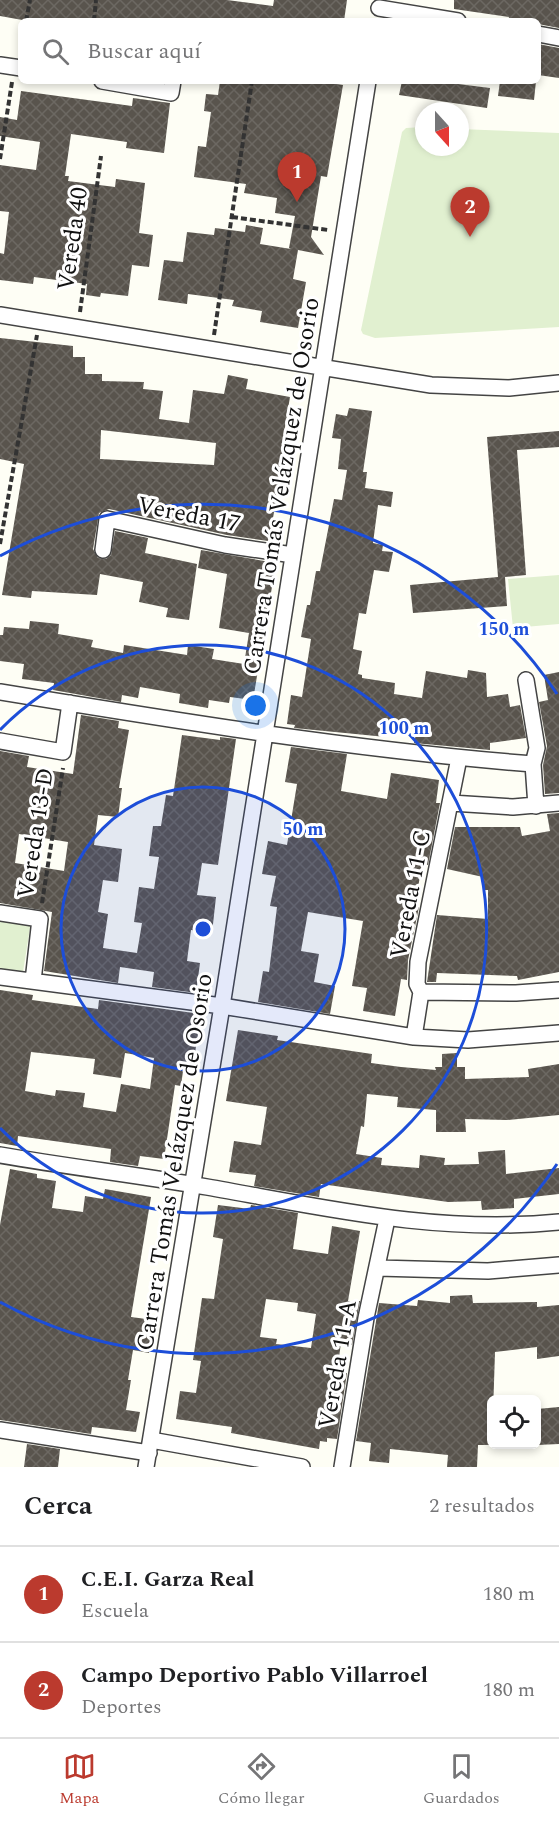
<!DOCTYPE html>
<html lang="es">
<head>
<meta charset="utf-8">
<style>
	:root { --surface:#fff; --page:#f6f6f6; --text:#202124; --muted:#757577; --line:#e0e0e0; --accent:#bb3a2e }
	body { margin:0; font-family:Spectral,serif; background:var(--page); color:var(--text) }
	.controls { position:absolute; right:18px; bottom:18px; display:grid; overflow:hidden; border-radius:9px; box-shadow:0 3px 9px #0003 }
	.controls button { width:54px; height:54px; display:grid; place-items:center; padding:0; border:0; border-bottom:2px solid var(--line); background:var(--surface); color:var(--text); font:30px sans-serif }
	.compass { position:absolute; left:415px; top:102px; width:54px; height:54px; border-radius:50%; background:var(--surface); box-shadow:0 3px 9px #0003; rotate:159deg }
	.you { position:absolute; left:256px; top:706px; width:21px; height:21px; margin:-15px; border:4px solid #fff; border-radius:50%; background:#1a73e8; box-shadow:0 0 0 9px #1a73e833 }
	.badge { display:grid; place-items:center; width:39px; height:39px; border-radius:50%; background:var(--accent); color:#fff; font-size:20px; font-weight:700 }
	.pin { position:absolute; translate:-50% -50px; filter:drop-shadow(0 2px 3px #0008) }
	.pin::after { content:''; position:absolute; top:32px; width:21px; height:18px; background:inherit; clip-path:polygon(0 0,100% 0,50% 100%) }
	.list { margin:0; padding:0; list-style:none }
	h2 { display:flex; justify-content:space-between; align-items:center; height:78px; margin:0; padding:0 24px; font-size:26px }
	h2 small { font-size:20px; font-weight:400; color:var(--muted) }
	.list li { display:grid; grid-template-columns:39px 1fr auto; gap:18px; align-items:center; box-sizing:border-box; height:96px; padding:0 24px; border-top:2px solid var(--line) }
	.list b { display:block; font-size:22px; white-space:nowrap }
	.list p { margin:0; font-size:20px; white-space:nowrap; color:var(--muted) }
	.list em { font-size:20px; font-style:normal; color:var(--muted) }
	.icon { flex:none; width:33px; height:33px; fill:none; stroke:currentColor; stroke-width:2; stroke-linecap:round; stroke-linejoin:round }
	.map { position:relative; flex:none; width:559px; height:1467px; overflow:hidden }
	.search { position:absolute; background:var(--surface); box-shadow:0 3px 9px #0003; left:18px; right:18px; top:18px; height:66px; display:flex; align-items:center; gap:15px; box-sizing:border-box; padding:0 21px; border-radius:9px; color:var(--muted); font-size:22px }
	.sheet { height:270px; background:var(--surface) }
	nav { display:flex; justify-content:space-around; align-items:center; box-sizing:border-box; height:84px; border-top:2px solid var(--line); background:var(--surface); font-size:16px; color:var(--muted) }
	nav a { display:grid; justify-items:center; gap:3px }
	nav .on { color:var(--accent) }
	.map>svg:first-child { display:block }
	.pitch { fill:#e1f0d0 }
	.building { fill:url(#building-cross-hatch); fill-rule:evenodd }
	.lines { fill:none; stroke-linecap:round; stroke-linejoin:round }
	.minor-casing { stroke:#444; stroke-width:18 }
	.path { stroke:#333; stroke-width:4; stroke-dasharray:6 3; stroke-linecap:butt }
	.minor { stroke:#fff; stroke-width:15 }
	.ring { fill:none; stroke:#1d4ed8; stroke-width:3 }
	.labels { text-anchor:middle; stroke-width:6; stroke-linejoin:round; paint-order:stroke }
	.street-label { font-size:24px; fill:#111; stroke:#fff }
	.centre { fill:#1d4ed8; stroke:#fff; stroke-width:3 }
	.ring-label { font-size:18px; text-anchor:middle; font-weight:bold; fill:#1d4ed8; stroke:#fff; stroke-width:6; stroke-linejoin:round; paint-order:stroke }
</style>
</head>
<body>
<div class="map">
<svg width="559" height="1467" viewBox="0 0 559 1467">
	<defs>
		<pattern id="building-cross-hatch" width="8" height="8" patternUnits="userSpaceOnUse" patternTransform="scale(1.5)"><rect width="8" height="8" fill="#59544d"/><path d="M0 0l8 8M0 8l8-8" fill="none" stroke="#6c6862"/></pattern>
	</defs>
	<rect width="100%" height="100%" fill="#fefef5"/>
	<path class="pitch" d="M424 127V147H460V129L559 133V327L375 338 363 334 361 330 402 132 406 128Z
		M559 575V624L513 628 508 579Z
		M0 917 31 922 23 972 0 969Z"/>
	<path class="building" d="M0 0H227L273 6 274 0H347L344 21H161L137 18 136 21H28L0 16Z
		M454 0H559V28L538 24V21H508L509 17 454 9Z
		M538 44 559 48V78L538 75Z
		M220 81H316L343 85 327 177 321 176 311 237 324 255 298 250 293 279 306 282 298 328 260 322 262 311 232 306 234 300 188 294 187 304 158 300 164 260 183 262 187 232 214 235 215 228 245 232 246 225 263 228 260 244 291 249 289 248 295 216 275 213 277 198 244 193 246 184 194 177 198 146 206 147 211 112 204 111 206 94 218 95Z
		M402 81H459L458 84 490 88 487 108 399 95Z
		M500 81H536L534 100 498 96Z
		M21 91 132 106 133 98 170 103 164 153 126 148 127 142 71 134 65 176H69L68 181 115 187 116 179 145 183 139 233 153 235 149 267 132 265 128 296 101 293 100 297 86 295 87 284 34 277 33 284 0 280V253L4 254 9 212 0 211V165L36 170 40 142 0 136V117L17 120Z
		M0 338 73 346V357H85V374H102V381L144 382 143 389 163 391 159 419 189 423 193 390 224 394 228 375 248 379 246 389 290 397 282 445 288 447 268 541 227 535 109 509 99 513 93 549 98 558 106 559 111 555 115 531 148 538 145 553 197 564 189 620 166 617 168 608 139 602 143 582 100 574 97 595 32 591 31 598 2 595 24 464 0 459ZM101 430 216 443 214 465 100 459Z
		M349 408 372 411 363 472H367L365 488 393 492 391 507 378 505 373 543 383 545 382 551 393 552 389 572 374 570 366 614 359 613 353 649 362 651 358 674 362 675V678L395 683 394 694 422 698 426 671 467 678 468 670 486 673 487 697 508 694 510 707 520 705 526 738 490 743V750L414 743 417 729 389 724 386 737 294 728 295 725 287 724 291 695 302 697 311 639 301 637 307 605H310L316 571H320L334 499 342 500 347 470 338 469 341 439 332 438 336 414 347 416Z
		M559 431V447L517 450 526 575 505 577 507 606 413 613 410 585 498 577 487 437Z
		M201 550 276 563 253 700 230 697 229 703 209 700 208 708 179 703 180 694 140 687 138 698 122 695 121 702 53 690 54 683 22 679 24 664 0 661V635H3L4 627 29 629 30 621 59 624 58 634 93 640 91 647 123 653 124 645 187 655 188 645 214 649 212 659 244 664 249 633 219 628 227 574 198 568Z
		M559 672V793L545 794 543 765 547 746 539 702 548 700 544 675Z
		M81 715 119 721 118 728 129 730 119 788H122L118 817 98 815 94 845 122 849 118 882 103 880 98 912 108 914 103 948 137 953 142 923 134 922 139 887 154 889 159 857 149 856 153 826H161L166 795 173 796 182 735 220 740V737L236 739 218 865 202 863 197 895 216 897 212 933 191 930 187 961 200 963 196 993 152 987 154 972 120 967 118 983 44 971 52 912 0 903V751L29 756 27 767 73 774ZM19 834 68 842 64 871 15 863Z
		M291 747 347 754 341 791 387 799 391 773 439 780 436 803H440L428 865 422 863 415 907H419L408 960 407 980 401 979 395 1016 363 1011 367 988 352 986 363 921 308 912 301 951 319 954 314 982 335 986 330 1014 258 1002 263 971 269 972 277 907 270 906 276 876 262 874 268 841 287 845 297 784 285 782Z
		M559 813V972L518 980 517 976 437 973 436 982H427L437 915 488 919V890H483V877L447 869 455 827H520L522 836 550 831 547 814Z
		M0 990 33 995 32 1000 98 1009 99 1000 201 1014 192 1073 183 1071 181 1086 175 1085 164 1159 140 1156 138 1166 110 1162 111 1149 18 1136 17 1146 0 1143ZM31 1052 95 1059 93 1074 121 1078 125 1053 154 1058 150 1089 121 1084 116 1112 83 1107 85 1093 56 1090 55 1096 25 1091Z
		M238 1030 278 1036 277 1040 372 1054 371 1063 401 1067 436 1070 435 1067H442V1054L457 1053V1067H465V1079L529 1077 528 1069 559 1064V1115L507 1120 465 1119 466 1132H436V1110L397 1107 398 1097 367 1094 364 1127 361 1126 356 1154 382 1158 381 1165 419 1168 420 1155 445 1158 444 1165 479 1164 478 1152 505 1150 506 1174 559 1168V1194L514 1199V1208L482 1210 481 1201 448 1202 321 1184 319 1197 254 1186 256 1175 229 1172 234 1141 261 1145 267 1107 226 1101Z
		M10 1169 37 1174V1178L56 1181 52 1208 83 1212 85 1196 103 1199 105 1189 151 1197 131 1317 154 1320 149 1353 133 1350 128 1380H131L126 1410 140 1412 136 1432 92 1427 91 1434 0 1420V1225Z
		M218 1205 250 1209 251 1205 298 1213 293 1249 328 1254 332 1226 360 1231 348 1301H360L352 1345 341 1343 337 1372 347 1373 337 1439 327 1438V1442L320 1441 319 1449 231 1433 232 1427 176 1419 180 1391 196 1393 201 1361 193 1360 202 1298 214 1299 223 1239 213 1237ZM266 1299 298 1303 297 1311 316 1314 311 1348 276 1344 277 1339 260 1337Z
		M472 1295 473 1303 537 1302V1307L559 1305V1356L537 1359V1347L495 1352 492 1445H478L477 1467H447L448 1455 390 1449 389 1463 369 1461 371 1443 356 1441 379 1303 417 1306 418 1300 450 1303V1296Z
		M559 1407V1444L537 1445V1409Z
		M27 1444 60 1449 58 1467H24Z"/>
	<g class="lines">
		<defs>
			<path id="minor" d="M379 8 458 21
				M538 34 559 38
				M0 65 21 68
				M102 81 171 93 173 81
				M0 315 431 385 509 388 559 383
				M103 550 107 519 225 545 293 555
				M526 680 537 748 533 764 536 806
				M0 692C177 721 355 750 533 764
				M0 741 63 752 70 703
				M451 803 513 807 559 803
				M0 913 40 919 33 981
				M0 977 222 1006 414 1037 468 1040 559 1033
				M421 992 417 984 418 962 459 758
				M421 992 516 993 559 990
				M414 1037 421 992
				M0 1155C69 1167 138 1175 207 1187 327 1208 437 1234 559 1222
				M378 1268 488 1271 559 1265
				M0 1430 149 1453
				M151 1440 302 1467
				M146 1467 222 1006 368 81
				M342 1467 366 1318 387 1219"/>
		</defs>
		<use href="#minor" class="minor-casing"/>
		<path class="path" d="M26 21 30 0
			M94 21 96 0
			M0 159 12 82
			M232 217 328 230
			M80 312 101 156
			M214 335 252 81
			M0 544 37 335
			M42 903 63 768"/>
		<use href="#minor" class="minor"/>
	</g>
	<circle cx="203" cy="929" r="142" fill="#1d4ed8" fill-opacity=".12"/>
	<g class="ring">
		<circle cx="203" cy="929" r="142"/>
		<path d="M0 730A284 284 0 1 1 0 1128"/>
		<path d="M557 1164A425 425 0 0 1 0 1302M0 556A425 425 0 0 1 557 694"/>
	</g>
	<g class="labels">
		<g class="street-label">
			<text transform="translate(72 239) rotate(-82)" y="8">Vereda 40</text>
			<text transform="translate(281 486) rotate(-81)" y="8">Carrera Tomás Velázquez de Osorio</text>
			<text transform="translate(189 514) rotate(11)" y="8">Vereda 17</text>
			<text transform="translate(35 833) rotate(-81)" y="8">Vereda 13-D</text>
			<text transform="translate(410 894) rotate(-79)" y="8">Vereda 11-C</text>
			<text transform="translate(174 1162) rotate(-81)" y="8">Carrera Tomás Velázquez de Osorio</text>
			<text transform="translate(337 1364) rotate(-80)" y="8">Vereda 11-A</text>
		</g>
	</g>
	<circle cx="203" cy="929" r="9" class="centre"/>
	<g class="ring-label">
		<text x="504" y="635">150 m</text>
		<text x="404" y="734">100 m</text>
		<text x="303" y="835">50 m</text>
	</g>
</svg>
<div class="controls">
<button><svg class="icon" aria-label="locate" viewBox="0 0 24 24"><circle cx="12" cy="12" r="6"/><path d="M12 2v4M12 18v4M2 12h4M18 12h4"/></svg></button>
</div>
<svg class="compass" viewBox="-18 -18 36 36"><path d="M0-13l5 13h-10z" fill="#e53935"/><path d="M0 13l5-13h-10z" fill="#757577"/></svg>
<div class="you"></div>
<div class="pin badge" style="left:297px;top:202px">1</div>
<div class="pin badge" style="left:470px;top:237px">2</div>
<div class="search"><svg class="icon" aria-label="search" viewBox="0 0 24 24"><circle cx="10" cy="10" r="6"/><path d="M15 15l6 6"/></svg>Buscar aquí</div>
</div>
<section class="sheet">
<h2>Cerca<small>2 resultados</small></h2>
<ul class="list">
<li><span class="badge">1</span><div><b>C.E.I. Garza Real</b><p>Escuela</p></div><em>180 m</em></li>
<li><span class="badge">2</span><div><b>Campo Deportivo Pablo Villarroel</b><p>Deportes</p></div><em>180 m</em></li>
</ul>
</section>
<nav>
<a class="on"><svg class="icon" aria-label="map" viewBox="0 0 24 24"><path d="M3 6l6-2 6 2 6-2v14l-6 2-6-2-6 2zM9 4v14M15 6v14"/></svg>Mapa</a>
<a><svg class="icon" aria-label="directions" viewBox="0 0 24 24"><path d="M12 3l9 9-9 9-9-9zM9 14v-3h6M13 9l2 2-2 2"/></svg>Cómo llegar</a>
<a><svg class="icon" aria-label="saved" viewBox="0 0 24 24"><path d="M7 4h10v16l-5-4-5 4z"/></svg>Guardados</a>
</nav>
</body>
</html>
